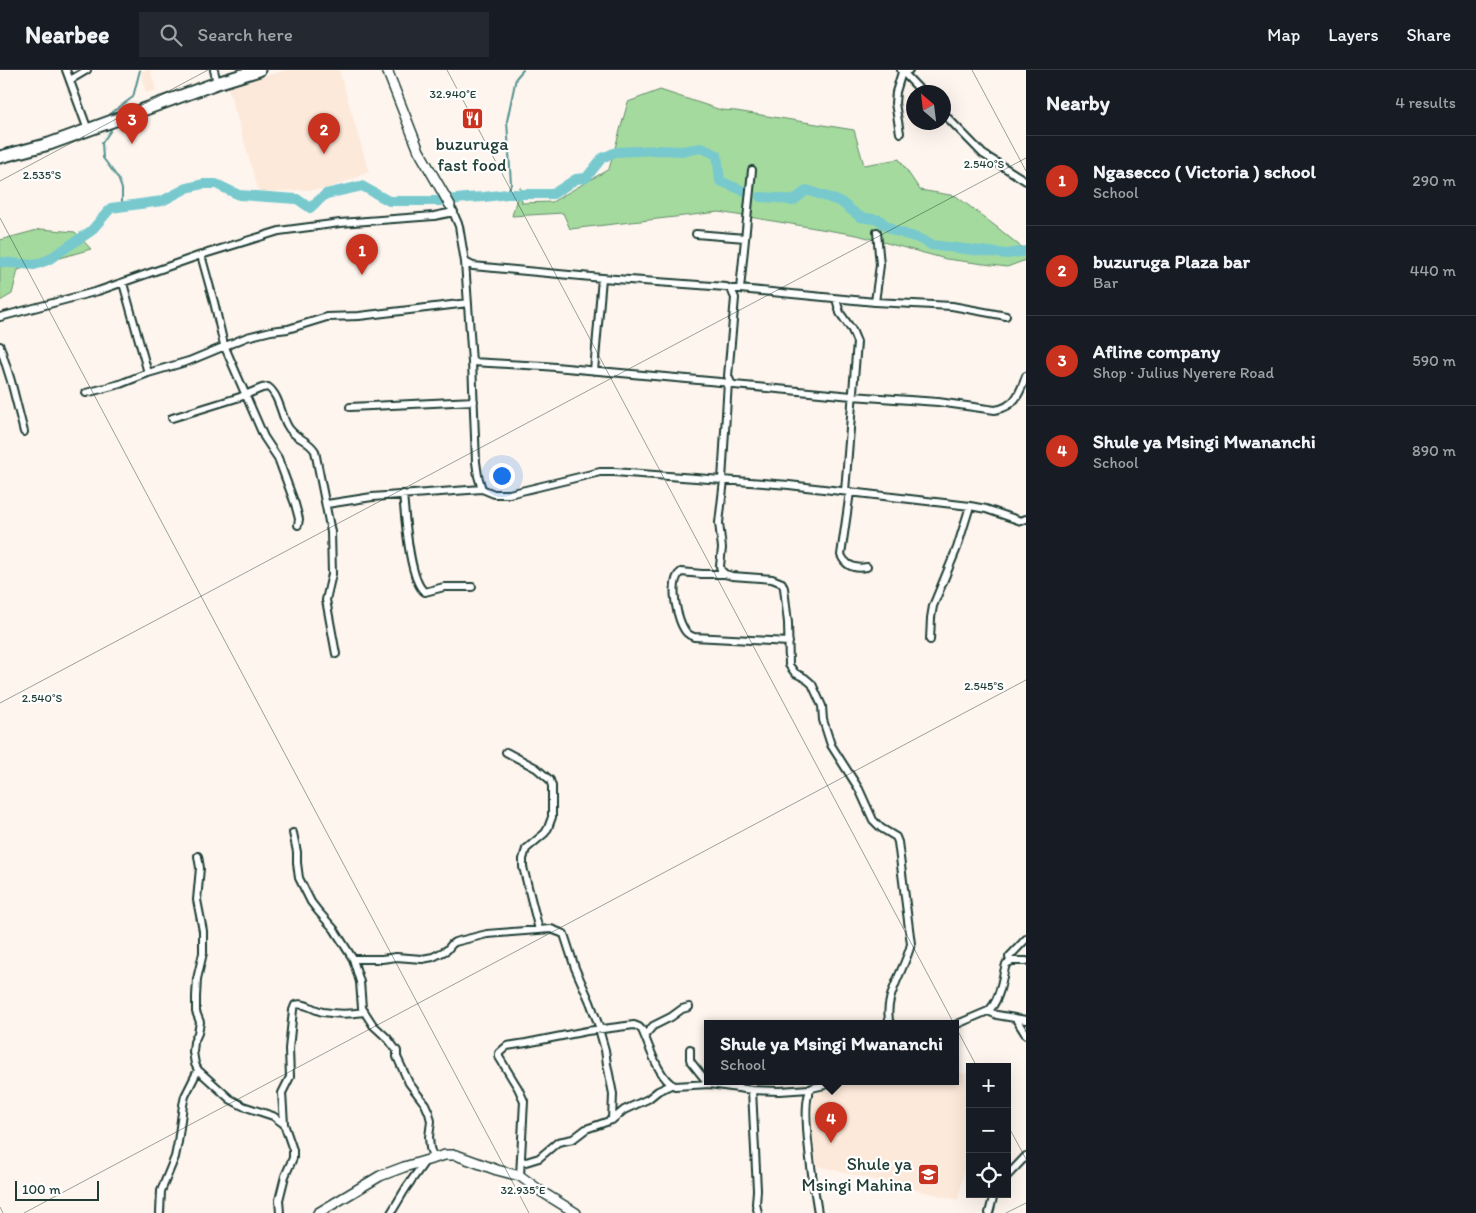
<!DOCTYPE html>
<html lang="en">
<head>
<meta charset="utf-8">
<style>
	:root { --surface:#171b24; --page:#242831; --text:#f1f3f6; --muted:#9ea1a6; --line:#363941; --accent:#c8321e }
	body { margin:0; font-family:Itim,sans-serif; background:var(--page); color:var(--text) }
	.controls { position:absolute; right:15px; bottom:15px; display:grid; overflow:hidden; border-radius:0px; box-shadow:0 5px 20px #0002 }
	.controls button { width:45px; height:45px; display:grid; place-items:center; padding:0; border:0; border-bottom:1px solid var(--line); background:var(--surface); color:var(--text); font:25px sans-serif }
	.compass { position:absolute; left:906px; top:15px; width:45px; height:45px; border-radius:50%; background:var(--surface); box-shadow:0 5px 20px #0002; rotate:332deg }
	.scale { position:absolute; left:15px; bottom:12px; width:84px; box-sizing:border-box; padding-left:5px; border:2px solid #1f3d34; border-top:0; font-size:14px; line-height:18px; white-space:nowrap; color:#1f3d34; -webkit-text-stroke:4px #fff; paint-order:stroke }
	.you { position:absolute; left:501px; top:405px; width:18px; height:18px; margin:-12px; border:4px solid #fff; border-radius:50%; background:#1a73e8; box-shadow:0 0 0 8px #1a73e833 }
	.badge { display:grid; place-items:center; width:32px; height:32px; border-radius:50%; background:var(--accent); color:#fff; font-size:16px; font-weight:700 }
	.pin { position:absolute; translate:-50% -41px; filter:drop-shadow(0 1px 2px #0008) }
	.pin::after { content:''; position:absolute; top:26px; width:18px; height:15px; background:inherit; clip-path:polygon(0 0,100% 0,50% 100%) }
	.popup { position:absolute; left:704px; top:950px; width:255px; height:65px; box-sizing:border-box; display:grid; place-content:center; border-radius:0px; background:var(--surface); filter:drop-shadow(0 1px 4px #0005); font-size:16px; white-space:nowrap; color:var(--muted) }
	.popup b { font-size:19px; color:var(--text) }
	.popup::after { content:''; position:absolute; left:50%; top:100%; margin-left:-10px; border:10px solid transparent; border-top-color:var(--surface) }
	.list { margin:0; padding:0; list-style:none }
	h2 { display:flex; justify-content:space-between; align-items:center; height:65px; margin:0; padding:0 20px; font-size:21px }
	h2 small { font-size:16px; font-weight:400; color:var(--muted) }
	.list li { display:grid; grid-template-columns:32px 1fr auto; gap:15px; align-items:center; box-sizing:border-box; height:90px; padding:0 20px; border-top:1px solid var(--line) }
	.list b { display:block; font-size:19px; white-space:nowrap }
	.list p { margin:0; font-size:16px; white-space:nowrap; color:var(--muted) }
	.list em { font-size:16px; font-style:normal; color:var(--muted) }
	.icon { flex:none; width:28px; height:28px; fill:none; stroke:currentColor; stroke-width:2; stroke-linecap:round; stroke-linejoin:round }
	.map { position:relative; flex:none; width:1026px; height:1143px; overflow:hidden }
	header { display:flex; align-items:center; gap:30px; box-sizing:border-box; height:70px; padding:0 25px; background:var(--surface); border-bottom:1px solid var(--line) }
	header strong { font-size:24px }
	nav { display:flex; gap:28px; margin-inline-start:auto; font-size:18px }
	.search { width:350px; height:45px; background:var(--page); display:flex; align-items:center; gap:12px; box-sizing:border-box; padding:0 18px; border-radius:0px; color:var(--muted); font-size:19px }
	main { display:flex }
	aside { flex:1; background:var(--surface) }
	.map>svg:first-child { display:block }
	.built { fill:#fce9d9 }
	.green { fill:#a4da9e; stroke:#628c69 }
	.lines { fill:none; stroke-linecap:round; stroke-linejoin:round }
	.stream { stroke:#549190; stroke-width:2 }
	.river { stroke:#78c9ce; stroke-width:10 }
	.street-casing { stroke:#1f3d34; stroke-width:10 }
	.secondary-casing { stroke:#1f3d34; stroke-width:12 }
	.highway-casing { stroke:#1f3d34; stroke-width:15 }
	.street { stroke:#fff; stroke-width:6 }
	.secondary { stroke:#fff; stroke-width:9 }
	.highway { stroke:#fff; stroke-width:11 }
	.ticks { fill:none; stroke:#1f3d34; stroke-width:1; stroke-opacity:0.45 }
	.labels { text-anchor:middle; stroke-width:4.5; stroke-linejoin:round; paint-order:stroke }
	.poi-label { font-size:18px; fill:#1f3d34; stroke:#fff }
	.ticks-label { font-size:12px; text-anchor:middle; fill:#1f3d34; stroke:#fff; stroke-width:4.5; stroke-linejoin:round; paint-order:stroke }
</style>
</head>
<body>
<header>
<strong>Nearbee</strong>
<div class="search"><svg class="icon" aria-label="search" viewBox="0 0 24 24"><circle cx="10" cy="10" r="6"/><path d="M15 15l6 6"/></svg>Search here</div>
<nav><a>Map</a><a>Layers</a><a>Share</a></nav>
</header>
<main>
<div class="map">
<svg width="1026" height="1143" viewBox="0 0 1026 1143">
	<rect width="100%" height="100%" fill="#fef5ee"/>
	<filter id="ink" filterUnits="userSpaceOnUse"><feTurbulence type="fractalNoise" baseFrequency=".02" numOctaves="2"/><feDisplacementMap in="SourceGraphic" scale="10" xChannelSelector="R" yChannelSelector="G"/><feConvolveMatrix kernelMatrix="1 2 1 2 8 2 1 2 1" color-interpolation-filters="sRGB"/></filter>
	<g filter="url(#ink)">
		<path class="built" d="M145 0H150L156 20 146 23 141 2Z
			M286 0H339L369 102 327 119 259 122 228 17Z
			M970 1003V1071L958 1130 817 1096 812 1057 813 1024 848 1012H955V1004Z"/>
		<path class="green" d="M660 20 721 40 736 41 854 60 864 95 899 89 920 120 956 126 998 158 1026 181V190L1007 197 946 189 857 165 719 142 570 159 563 143 512 146 520 117 522 133 552 132 609 99 628 32Z
			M41 159 75 162 91 179 18 200 12 224 0 231V170Z"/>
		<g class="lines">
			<path class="stream" d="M110 44 133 27 140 0
				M111 60 102 73 103 88 118 108 122 119V137
				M507 124 511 114 507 51 516 8 523 0"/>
			<path class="river" d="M760 127 778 128 793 131 807 120 841 132 860 147 880 150C893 166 915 163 931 175L1007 184 1026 181
				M0 192 34 195 48 190 91 161 111 138 162 131 187 118 203 114H216L239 125 297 129 310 138 326 124 362 116 389 131H439L466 128 484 127 507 124H553L576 109 586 108 602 88 616 82 659 80 681 81 702 78 717 85 720 111 744 121"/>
			<defs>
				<path id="street" d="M66 0 88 60
					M214 0 217 13
					M901 0 922 22
					M70 10 87 0
					M944 44 983 84 1026 111
					M900 63 895 33 896 22 902 2 909 0
					M450 135 459 156 465 192 473 196 602 208 726 217 731 219 735 228 728 306 731 313 734 315 852 326 938 332 995 340C1015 337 1020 323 1026 306
					M696 164 745 168
					M201 185 214 232 224 275 264 367 278 388 295 434 299 449 298 455
					M465 192 472 292 476 392 478 406 482 419 494 424H509L600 402H614L789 415 970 436 986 439 1021 451 1026 449
					M123 213 148 303
					M731 219H740L875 232 952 236 1006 246
					M740 219 752 100
					M836 229 840 243 852 260 857 272 845 421
					M875 232 880 195 877 162
					M0 247 98 221 201 185 279 161 340 153 434 146 454 142
					M0 276 11 311 24 362
					M472 292 544 296 731 313
					M594 301 602 208
					M86 323 120 314 148 303 189 291 247 267 271 261 288 259 327 247 359 246 468 233
					M350 337 474 331
					M172 348 240 327 262 318 268 317C279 325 281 344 287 355 293 368 308 369 315 381L331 462 332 504 326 530 336 584
					M722 410 728 312
					M724 410 719 453 722 478 720 496 721 500 725 504 732 506 772 509 782 513 784 518 788 553 789 595 795 603 805 608 812 614 822 636 823 650 831 675 859 719 873 750 881 758 896 767 898 772 911 874C905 900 882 928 890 954
					M850 422 841 485C846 497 856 499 867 497
					M403 424C405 444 409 512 425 522L444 517H472
					M327 434 372 427 482 419
					M725 504H702L681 502C668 511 677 553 687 563 688 564 691 566 694 567L789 572
					M930 570 931 548 933 536 957 478 970 436
					M506 682 536 698 550 710 552 716V747L548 758 545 763 526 779 523 789V797L539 860
					M293 763 297 782V793L299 808 311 832 318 841 334 859 353 889 360 912 362 938 373 955 388 969 397 981V987L409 1013 425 1034 429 1043 431 1051 429 1067 430 1078 433 1087
					M198 786 200 798 197 830 203 861V883L197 909 196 927V942L200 952 198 963 194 972 193 982 195 994 198 1000 230 1029 243 1036 273 1046 284 1054 293 1080V1088L285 1106 279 1130 280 1143
					M353 889H382L396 887 422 889 433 887 447 880 452 874 455 872 487 864 551 859 564 864 575 898 590 932 600 959
					M1010 892 1009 887 1026 869
					M988 941 997 945 1026 950
					M1016 949 1026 965
					M955 955 988 941C1000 932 1002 908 1006 894L1012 891H1026
					M599 959 605 980 607 994 613 1024 612 1050
					M645 965 653 956 671 947 682 939 689 937
					M690 979V989L691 992 707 1012
					M752 1020 757 1120 756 1134 758 1143
					M284 1054 282 1023 290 1007 289 979 293 940 295 935C305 932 313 940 323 942 335 944 352 944 364 942
					M521 1091 526 1092 539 1088 558 1072 573 1069 586 1059 612 1050 624 1040 648 1029 658 1021 671 1015
					M520 1106 524 1031 518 1018 499 987V983L507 976 526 973 587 961 634 955 639 957 642 960C649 975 659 1010 675 1016L710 1014 752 1020 780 1021 809 1019
					M1007 1106 1026 1086
					M160 1143 161 1121 175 1087 178 1072 183 1035 185 1026 198 1000
					M391 1143 406 1118 426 1090
					M818 1143C815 1123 798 1029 812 1018L837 1012
					M989 1143 994 1124"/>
				<path id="secondary" d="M387 0 419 81 450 135
					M318 1143 380 1106 404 1097 445 1085H456L497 1100 520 1106 542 1122 576 1143"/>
				<path id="highway" d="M0 87 49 74 217 13 259 0"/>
			</defs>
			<use href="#street" class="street-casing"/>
			<use href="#secondary" class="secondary-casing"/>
			<use href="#highway" class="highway-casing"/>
			<use href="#street" class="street"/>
			<use href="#secondary" class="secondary"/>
			<use href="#highway" class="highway"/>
		</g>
	</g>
	<path class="ticks" d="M447 0 977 997M972 0 1026 101M0 111 208 0M0 148 529 1143M0 633 1026 88M1007 1054 1026 1089M0 1137 3 1143M24 1143 1026 610M1006 1143 1026 1133"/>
	<defs>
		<symbol id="restaurant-square" viewBox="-11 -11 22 22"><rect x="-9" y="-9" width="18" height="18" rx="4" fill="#c8321e" stroke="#fff"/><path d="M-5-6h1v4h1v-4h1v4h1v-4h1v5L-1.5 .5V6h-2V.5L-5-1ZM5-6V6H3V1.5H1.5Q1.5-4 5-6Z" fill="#fff"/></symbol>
		<symbol id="school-square" viewBox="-11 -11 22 22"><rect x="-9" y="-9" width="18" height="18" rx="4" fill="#c8321e" stroke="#fff"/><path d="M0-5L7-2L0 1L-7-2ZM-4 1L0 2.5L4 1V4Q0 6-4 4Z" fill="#fff"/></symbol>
	</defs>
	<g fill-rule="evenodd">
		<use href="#restaurant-square" x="460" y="36" width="25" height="25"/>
		<use href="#school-square" x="916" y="1092" width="25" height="25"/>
	</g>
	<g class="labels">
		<g class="poi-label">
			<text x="472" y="80">buzuruga<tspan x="472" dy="21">fast food</tspan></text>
			<text x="912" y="1100" text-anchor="end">Shule ya<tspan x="912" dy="21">Msingi Mahina</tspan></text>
		</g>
	</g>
	<g class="ticks-label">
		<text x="453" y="28">32.940°E</text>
		<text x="984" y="98">2.540°S</text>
		<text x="42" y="109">2.535°S</text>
		<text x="984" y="620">2.545°S</text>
		<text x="42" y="632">2.540°S</text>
		<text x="523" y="1124">32.935°E</text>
	</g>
</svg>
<div class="controls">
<button>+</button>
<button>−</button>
<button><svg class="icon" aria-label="locate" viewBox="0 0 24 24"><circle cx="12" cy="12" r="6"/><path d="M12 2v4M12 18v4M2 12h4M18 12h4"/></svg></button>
</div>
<svg class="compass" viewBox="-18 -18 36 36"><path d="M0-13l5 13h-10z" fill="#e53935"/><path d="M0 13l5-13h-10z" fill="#9ea1a6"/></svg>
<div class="scale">100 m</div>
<div class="you"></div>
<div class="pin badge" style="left:362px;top:205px">1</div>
<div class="pin badge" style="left:324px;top:84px">2</div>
<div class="pin badge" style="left:132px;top:74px">3</div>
<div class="pin badge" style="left:831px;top:1073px">4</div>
<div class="popup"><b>Shule ya Msingi Mwananchi</b>School</div>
</div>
<aside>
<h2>Nearby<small>4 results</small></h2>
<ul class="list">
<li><span class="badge">1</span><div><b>Ngasecco ( Victoria ) school</b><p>School</p></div><em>290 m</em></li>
<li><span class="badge">2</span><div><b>buzuruga Plaza bar</b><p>Bar</p></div><em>440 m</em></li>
<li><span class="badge">3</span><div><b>Afline company</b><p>Shop · Julius Nyerere Road</p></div><em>590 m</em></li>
<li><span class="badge">4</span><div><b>Shule ya Msingi Mwananchi</b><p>School</p></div><em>890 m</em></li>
</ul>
</aside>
</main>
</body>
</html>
